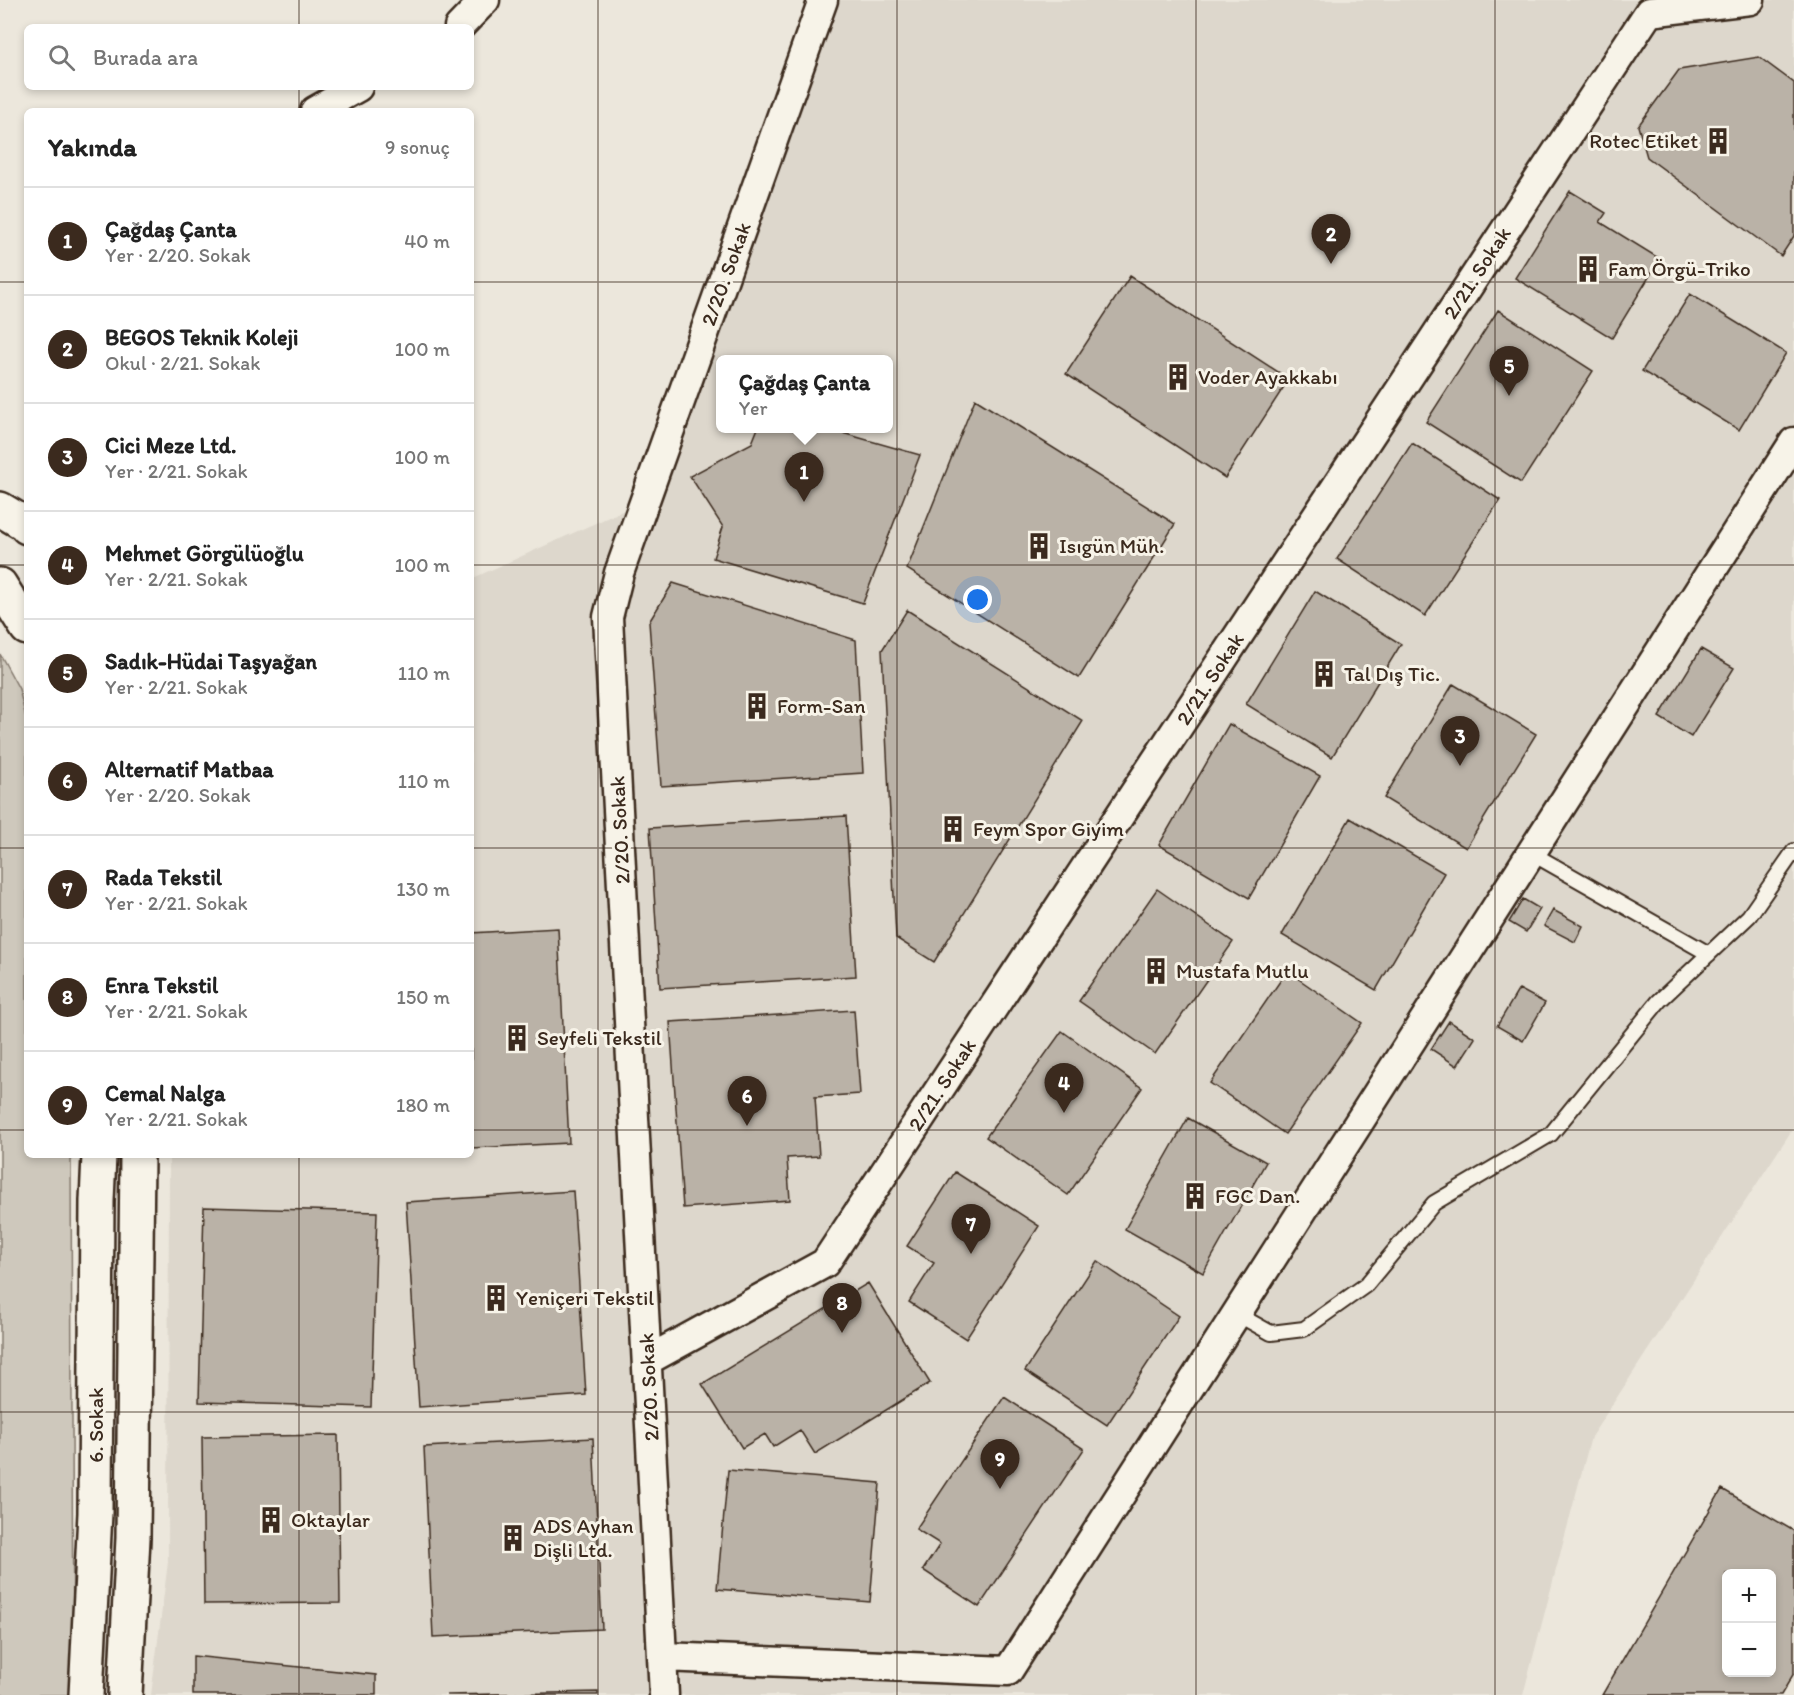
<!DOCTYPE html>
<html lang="tr">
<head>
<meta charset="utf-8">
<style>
	:root { --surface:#fff; --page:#f2f2f2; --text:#222; --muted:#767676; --line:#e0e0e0; --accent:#3b2a1e }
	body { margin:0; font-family:Itim,sans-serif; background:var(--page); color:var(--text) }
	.controls { position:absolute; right:18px; bottom:18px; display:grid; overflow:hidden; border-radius:9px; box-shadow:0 3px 9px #0003 }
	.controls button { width:54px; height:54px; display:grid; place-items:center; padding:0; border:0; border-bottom:2px solid var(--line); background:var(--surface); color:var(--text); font:30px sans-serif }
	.you { position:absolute; left:978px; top:600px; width:21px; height:21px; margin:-15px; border:4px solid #fff; border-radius:50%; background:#1a73e8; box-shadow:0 0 0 9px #1a73e833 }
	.badge { display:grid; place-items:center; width:39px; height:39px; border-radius:50%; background:var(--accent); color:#fff; font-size:20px; font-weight:700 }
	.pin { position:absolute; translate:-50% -50px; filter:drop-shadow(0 2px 3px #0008) }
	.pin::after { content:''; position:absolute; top:32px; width:21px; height:18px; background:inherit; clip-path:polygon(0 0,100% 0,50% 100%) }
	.popup { position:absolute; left:716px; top:355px; width:177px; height:78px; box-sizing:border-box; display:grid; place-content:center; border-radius:9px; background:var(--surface); filter:drop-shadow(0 2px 4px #0005); font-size:20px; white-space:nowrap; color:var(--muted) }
	.popup b { font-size:22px; color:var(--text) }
	.popup::after { content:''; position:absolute; left:50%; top:100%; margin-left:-12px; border:12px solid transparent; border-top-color:var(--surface) }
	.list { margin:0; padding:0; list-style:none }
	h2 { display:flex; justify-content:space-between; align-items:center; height:78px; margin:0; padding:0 24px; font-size:26px }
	h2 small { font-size:20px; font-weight:400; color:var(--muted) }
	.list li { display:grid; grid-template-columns:39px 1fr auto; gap:18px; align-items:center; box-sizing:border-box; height:108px; padding:0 24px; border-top:2px solid var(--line) }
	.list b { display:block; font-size:22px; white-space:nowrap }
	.list p { margin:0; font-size:20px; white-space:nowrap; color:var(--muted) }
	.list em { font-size:20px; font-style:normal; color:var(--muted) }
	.icon { flex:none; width:33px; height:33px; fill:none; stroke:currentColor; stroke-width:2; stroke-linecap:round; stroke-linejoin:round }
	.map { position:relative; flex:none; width:1794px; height:1695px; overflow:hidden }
	.search { position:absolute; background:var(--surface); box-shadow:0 3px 9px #0003; left:24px; top:24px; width:450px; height:66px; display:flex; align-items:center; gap:15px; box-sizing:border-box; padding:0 21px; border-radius:9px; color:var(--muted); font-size:22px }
	.panel { position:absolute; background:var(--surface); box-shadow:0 3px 9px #0003; left:24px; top:108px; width:450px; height:1050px; border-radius:9px }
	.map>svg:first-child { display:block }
	.built { fill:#ddd7cc; fill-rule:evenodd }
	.green { fill:#cec8bc; stroke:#84796d; stroke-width:1.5 }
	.building { fill:#bab2a7; stroke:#3b2a1e; stroke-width:1.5; fill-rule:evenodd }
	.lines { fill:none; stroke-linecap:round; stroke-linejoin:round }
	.lane-casing { stroke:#3b2a1e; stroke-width:18 }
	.street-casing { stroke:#3b2a1e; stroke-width:33 }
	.secondary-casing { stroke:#3b2a1e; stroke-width:38 }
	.lane { stroke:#f7f3e8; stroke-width:14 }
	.street { stroke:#f7f3e8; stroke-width:28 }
	.secondary { stroke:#f7f3e8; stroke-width:33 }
	.grid { fill:none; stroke:#3b2a1e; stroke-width:1.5; stroke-opacity:0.55 }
	.labels { text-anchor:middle; stroke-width:6; stroke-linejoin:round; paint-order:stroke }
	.poi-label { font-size:21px; fill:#3b2a1e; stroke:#f7f3e8; text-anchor:start }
	.street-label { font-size:21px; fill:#3b2a1e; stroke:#f7f3e8 }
</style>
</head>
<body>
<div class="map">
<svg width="1794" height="1695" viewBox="0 0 1794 1695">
	<rect width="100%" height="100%" fill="#ece7dc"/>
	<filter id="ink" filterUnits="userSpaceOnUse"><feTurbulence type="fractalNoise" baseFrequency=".0167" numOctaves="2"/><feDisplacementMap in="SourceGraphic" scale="12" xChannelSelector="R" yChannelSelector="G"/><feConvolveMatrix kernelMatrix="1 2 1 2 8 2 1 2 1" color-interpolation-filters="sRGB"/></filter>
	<g filter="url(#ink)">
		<path class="built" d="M812 0H1794V1127L1591 1437 1523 1695H151L168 1562 169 1155H471V579L640 503ZM720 360H888V428H720Z"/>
		<path class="green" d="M0 654 19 689 27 722V1155H71L73 1681 71 1695H0Z"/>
		<path class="building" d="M1759 57 1794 83V236L1781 256 1647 157 1638 126 1679 70Z
			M1570 191 1606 213 1600 222 1660 259 1612 338 1515 278Z
			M1130 276 1289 379 1225 478 1066 374Z
			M1690 294 1786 353 1739 430 1642 371Z
			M1498 310 1593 371 1521 483 1426 422Z
			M975 399 1175 524 1079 678 907 569Z
			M758 428H825L920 455 863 603 713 558 723 527 690 476 752 443Z
			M1412 443 1500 500 1425 616 1337 559Z
			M673 583 856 640 863 773 661 786 649 622Z
			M1315 591 1401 644 1332 757 1246 704Z
			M907 610 1083 721 934 962 896 938 882 650Z
			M1701 649 1734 668 1691 737 1659 717Z
			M1453 684 1536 734 1466 848 1384 798Z
			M1229 724 1320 776 1249 898 1159 845Z
			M846 816 856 976 660 988 650 828Z
			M1350 818 1444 873 1376 990 1282 935Z
			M1157 889 1233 942 1155 1054 1079 1001Z
			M1523 899 1540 909 1526 932 1509 922Z
			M1553 910 1583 926 1575 942 1544 926Z
			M558 928 569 1143 471 1148V933Z
			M1287 971 1362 1023 1285 1134 1210 1083Z
			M1519 989 1545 1003 1523 1041 1497 1026Z
			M854 1010 860 1094 815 1097 819 1156 787 1158 790 1200 683 1208 670 1022Z
			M1449 1021 1475 1038 1457 1066 1431 1049Z
			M1062 1031 1142 1088 1068 1195 986 1137Z
			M1188 1118 1266 1162 1203 1273 1125 1229Z
			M955 1172 1039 1226 966 1339 909 1302 934 1263 907 1246Z
			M573 1191 586 1395 419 1407 406 1202Z
			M204 1207 377 1212 371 1407 199 1402Z
			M1097 1261 1179 1316 1107 1425 1025 1371Z
			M868 1283 930 1383 815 1454 800 1430 773 1447 765 1434 742 1448 702 1384Z
			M1004 1397 1084 1449 979 1607 923 1570 940 1544 916 1529Z
			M338 1435 340 1603 204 1604 202 1437Z
			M593 1438 602 1629 433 1637 424 1447Z
			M728 1470 880 1483 870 1602 717 1589Z
			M1722 1489 1794 1531V1673L1781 1695H1602ZM1726 1574H1772V1672H1726Z
			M193 1656 376 1675V1695H193Z
			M598 1692V1695H447Z"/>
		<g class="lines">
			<defs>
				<path id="lane" d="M1531 853 1709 954
					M1237 1314 1271 1333 1304 1329 1366 1285 1434 1203 1551 1134 1659 1001 1749 916 1794 851"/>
				<path id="street" d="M459 27 485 0
					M315 111 358 87
					M648 1360 825 1263 1649 12 1750 0
					M663 1657 1008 1671 1794 442
					M664 1695 608 617 619 573 823 0"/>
				<path id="secondary" d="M0 509 25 524 27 527
					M0 585 27 628
					M86 1695 95 1513 97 1201 99 1155
					M125 1695 133 1538 137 1155"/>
			</defs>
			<use href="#lane" class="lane-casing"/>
			<use href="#street" class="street-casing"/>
			<use href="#secondary" class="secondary-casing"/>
			<use href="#lane" class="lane"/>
			<use href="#street" class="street"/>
			<use href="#secondary" class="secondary"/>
		</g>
	</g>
	<path class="grid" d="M299 0V27M598 0V1695M897 0V1695M1196 0V1695M1495 0V1695M299 87V111M0 282H27M471 282H1794M0 565H27M471 565H1794M0 848H27M471 848H1794M0 1130H27M471 1130H1794M299 1155V1695M0 1412H1794"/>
	<defs>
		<symbol id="building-bare" viewBox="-9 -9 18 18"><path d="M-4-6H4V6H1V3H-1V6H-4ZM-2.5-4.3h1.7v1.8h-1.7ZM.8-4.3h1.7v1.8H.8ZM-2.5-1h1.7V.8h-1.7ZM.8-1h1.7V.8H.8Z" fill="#3b2a1e" stroke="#f7f3e8" stroke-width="2.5" paint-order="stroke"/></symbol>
	</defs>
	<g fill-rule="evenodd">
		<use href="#building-bare" x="1699" y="122" width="38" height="38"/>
		<use href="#building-bare" x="1569" y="250" width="38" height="38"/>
		<use href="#building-bare" x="1159" y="358" width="38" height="38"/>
		<use href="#building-bare" x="1020" y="527" width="38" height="38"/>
		<use href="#building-bare" x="1305" y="655" width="38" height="38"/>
		<use href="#building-bare" x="738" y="687" width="38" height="38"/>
		<use href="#building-bare" x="934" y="810" width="38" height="38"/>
		<use href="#building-bare" x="1137" y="952" width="38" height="38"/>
		<use href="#building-bare" x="498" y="1019" width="38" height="38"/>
		<use href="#building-bare" x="1176" y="1177" width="38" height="38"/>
		<use href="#building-bare" x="477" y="1279" width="38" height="38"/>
		<use href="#building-bare" x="252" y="1501" width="38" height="38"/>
		<use href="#building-bare" x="494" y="1519" width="38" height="38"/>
	</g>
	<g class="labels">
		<g class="poi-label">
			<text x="1698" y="148" text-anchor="end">Rotec Etiket</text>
			<text x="1608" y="276">Fam Örgü-Triko</text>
			<text x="1198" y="384">Voder Ayakkabı</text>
			<text x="1059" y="553">Isıgün Müh.</text>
			<text x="1344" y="681">Tal Dış Tic.</text>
			<text x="777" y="713">Form-San</text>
			<text x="973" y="836">Feym Spor Giyim</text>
			<text x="1176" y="978">Mustafa Mutlu</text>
			<text x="537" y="1045">Seyfeli Tekstil</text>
			<text x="1215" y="1203">FGC Dan.</text>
			<text x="516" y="1305">Yeniçeri Tekstil</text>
			<text x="291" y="1527">Oktaylar</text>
			<text x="533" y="1533">ADS Ayhan<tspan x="533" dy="24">Dişli Ltd.</tspan></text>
		</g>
		<g class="street-label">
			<text transform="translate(1477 273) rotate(-57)" y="7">2/21. Sokak</text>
			<text transform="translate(726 274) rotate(-70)" y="7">2/20. Sokak</text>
			<text transform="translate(1210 679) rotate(-57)" y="7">2/21. Sokak</text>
			<text transform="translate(620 830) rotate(-93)" y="7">2/20. Sokak</text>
			<text transform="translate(942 1085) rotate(-57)" y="7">2/21. Sokak</text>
			<text transform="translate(649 1387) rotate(-93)" y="7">2/20. Sokak</text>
			<text transform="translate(96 1425) rotate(-90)" y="7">6. Sokak</text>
		</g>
	</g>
</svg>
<div class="controls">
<button>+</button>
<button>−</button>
</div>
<div class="you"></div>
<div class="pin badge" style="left:804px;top:502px">1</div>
<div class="popup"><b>Çağdaş Çanta</b>Yer</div>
<div class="pin badge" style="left:1331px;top:264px">2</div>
<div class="pin badge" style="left:1460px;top:766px">3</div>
<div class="pin badge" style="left:1064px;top:1113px">4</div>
<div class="pin badge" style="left:1509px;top:396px">5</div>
<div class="pin badge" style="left:747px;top:1126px">6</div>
<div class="pin badge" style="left:971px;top:1254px">7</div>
<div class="pin badge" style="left:842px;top:1333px">8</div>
<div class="pin badge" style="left:1000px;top:1489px">9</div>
<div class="search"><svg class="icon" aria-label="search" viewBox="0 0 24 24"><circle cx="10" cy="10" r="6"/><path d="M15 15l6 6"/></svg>Burada ara</div>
<section class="panel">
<h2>Yakında<small>9 sonuç</small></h2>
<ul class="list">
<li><span class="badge">1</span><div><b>Çağdaş Çanta</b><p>Yer · 2/20. Sokak</p></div><em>40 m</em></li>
<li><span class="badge">2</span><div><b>BEGOS Teknik Koleji</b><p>Okul · 2/21. Sokak</p></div><em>100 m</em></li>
<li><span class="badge">3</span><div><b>Cici Meze Ltd.</b><p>Yer · 2/21. Sokak</p></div><em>100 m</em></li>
<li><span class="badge">4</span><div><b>Mehmet Görgülüoğlu</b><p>Yer · 2/21. Sokak</p></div><em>100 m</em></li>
<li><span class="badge">5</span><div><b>Sadık-Hüdai Taşyağan</b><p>Yer · 2/21. Sokak</p></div><em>110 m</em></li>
<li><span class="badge">6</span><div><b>Alternatif Matbaa</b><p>Yer · 2/20. Sokak</p></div><em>110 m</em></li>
<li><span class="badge">7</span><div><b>Rada Tekstil</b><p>Yer · 2/21. Sokak</p></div><em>130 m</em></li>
<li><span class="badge">8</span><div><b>Enra Tekstil</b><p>Yer · 2/21. Sokak</p></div><em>150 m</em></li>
<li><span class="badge">9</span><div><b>Cemal Nalga</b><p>Yer · 2/21. Sokak</p></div><em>180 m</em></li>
</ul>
</section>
</div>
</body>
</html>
